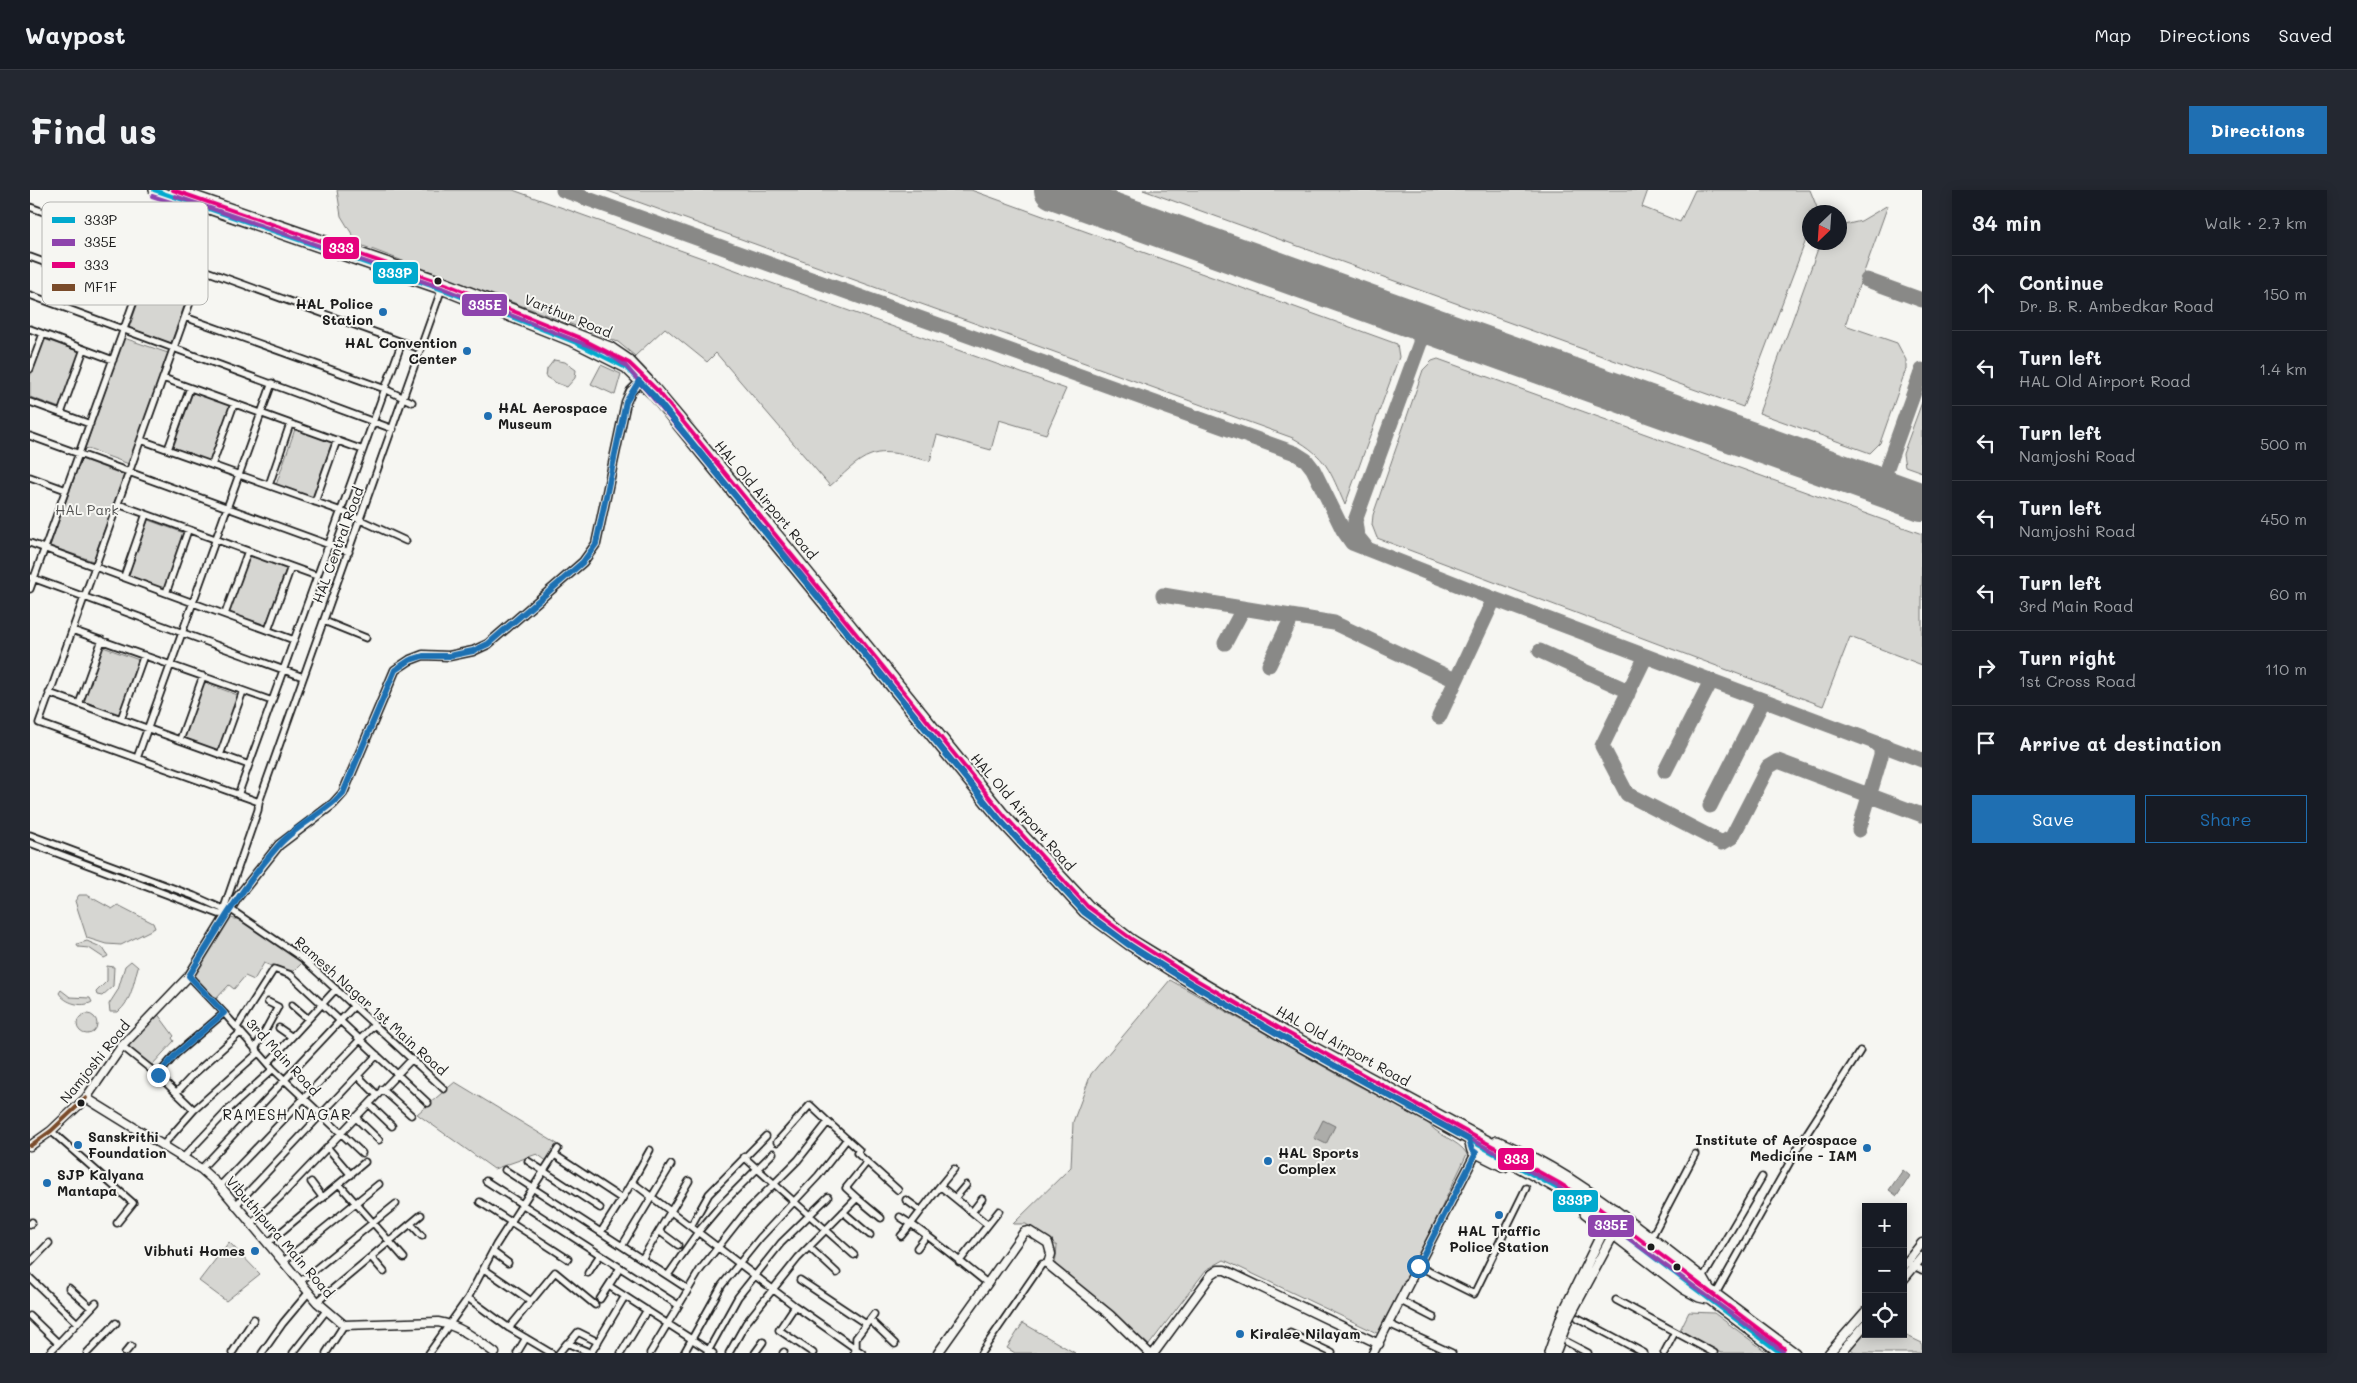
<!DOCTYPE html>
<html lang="en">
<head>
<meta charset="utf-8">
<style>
	:root { --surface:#171b24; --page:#242831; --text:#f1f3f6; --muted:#9ea1a6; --line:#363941; --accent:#1f6fb2 }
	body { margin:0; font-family:Mali,sans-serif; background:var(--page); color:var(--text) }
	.controls { position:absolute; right:15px; bottom:15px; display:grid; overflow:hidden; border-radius:0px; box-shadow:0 2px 12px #0003 }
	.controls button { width:45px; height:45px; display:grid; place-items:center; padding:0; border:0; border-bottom:1px solid var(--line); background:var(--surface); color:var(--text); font:25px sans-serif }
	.compass { position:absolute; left:1772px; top:15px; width:45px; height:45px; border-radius:50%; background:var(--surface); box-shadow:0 2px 12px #0003; rotate:205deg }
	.stop { position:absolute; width:15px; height:15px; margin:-11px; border:4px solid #1f6fb2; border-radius:50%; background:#fff }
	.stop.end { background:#1f6fb2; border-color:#fff; box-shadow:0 1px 5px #0008 }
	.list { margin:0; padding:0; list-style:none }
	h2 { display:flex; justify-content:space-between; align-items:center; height:65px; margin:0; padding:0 20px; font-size:21px }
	h2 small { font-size:16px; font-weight:400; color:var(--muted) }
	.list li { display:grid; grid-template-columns:32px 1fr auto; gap:15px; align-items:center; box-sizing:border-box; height:75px; padding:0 20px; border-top:1px solid var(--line) }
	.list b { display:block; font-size:19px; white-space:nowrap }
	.list p { margin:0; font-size:16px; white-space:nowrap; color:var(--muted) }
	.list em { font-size:16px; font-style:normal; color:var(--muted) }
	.actions { display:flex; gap:10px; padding:15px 20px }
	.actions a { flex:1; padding:11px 0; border:1px solid var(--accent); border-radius:0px; text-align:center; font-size:18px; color:var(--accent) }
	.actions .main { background:var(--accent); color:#fff }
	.icon { flex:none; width:28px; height:28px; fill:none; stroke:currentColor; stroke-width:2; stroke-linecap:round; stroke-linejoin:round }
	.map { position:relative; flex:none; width:1892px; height:1163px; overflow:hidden; border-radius:0px }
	header { display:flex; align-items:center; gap:30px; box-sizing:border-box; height:70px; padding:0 25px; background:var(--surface); border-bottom:1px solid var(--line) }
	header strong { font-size:24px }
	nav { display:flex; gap:28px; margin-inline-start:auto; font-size:18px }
	.intro { display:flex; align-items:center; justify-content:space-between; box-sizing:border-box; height:120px; padding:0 30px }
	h1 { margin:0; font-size:35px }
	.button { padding:12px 22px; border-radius:0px; background:var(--accent); color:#fff; font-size:18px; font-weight:700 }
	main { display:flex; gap:30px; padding:0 30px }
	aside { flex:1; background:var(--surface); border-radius:0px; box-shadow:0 2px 12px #0003 }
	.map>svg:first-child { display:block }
	.green { fill:#d6d6d2; stroke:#797977 }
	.water { fill:#acaca9; stroke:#727271 }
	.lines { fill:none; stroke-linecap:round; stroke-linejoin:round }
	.taxiway { stroke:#898987; stroke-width:15 }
	.runway { stroke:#898987; stroke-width:38 }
	.primary-tunnel { stroke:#d5d5d2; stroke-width:9; stroke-dasharray:9 4.5; stroke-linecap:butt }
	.street-casing { stroke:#1c1c1c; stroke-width:9 }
	.secondary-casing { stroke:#1c1c1c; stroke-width:11 }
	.primary-casing { stroke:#1c1c1c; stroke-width:12 }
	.street { stroke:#f6f6f2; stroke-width:5.5 }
	.secondary { stroke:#f6f6f2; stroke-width:8 }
	.primary { stroke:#f6f6f2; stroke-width:9 }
	.bus-1-casing { stroke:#f6f6f2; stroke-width:8 }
	.bus-2-casing { stroke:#f6f6f2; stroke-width:8 }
	.bus-3-casing { stroke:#f6f6f2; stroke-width:8 }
	.bus-4-casing { stroke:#f6f6f2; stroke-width:8 }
	.bus-1 { stroke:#00a9ce; stroke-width:4 }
	.bus-2 { stroke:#8e44ad; stroke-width:4 }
	.bus-3 { stroke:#e5007d; stroke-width:4 }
	.bus-4 { stroke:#7a4b2a; stroke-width:4 }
	.route { stroke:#1f6fb2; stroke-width:6 }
	.bus-dot { fill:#1c1c1c; stroke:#f6f6f2; stroke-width:2 }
	.poi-dot { fill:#1f6fb2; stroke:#f6f6f2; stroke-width:2 }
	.labels { text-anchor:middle; stroke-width:4; stroke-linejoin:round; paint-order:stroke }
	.poi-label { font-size:14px; font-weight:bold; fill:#1c1c1c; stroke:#f6f6f2; text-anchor:start }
	.street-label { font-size:14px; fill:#1c1c1c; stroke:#f6f6f2 }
	.park-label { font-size:14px; fill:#545453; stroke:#f6f6f2 }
	.neighbourhood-label { font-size:15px; letter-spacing:1px; fill:#1c1c1c; stroke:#f6f6f2 }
	.key { fill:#f6f6f2; stroke:#b5b5b2; stroke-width:1 }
	.key-label { font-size:14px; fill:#1c1c1c }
	.line-badge { stroke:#f6f6f2; stroke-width:2 }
	.badge-label { font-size:14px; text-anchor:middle; font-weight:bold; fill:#fff }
</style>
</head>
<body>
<header>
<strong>Waypost</strong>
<nav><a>Map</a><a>Directions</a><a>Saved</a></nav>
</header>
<div class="intro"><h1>Find us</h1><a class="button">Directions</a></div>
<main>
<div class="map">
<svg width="1892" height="1163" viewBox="0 0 1892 1163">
	<rect width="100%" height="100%" fill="#f6f6f2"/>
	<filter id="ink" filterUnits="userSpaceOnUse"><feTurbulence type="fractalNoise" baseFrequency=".02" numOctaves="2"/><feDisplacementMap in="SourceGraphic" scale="10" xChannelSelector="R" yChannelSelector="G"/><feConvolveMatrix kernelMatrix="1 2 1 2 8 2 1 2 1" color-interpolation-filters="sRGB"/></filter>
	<g filter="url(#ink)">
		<path class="green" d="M307 0H483L1036 199 1016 244 969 230 961 260 907 245 900 271C883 268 858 258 841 265 826 270 812 286 800 296L686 163 677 172 635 138 605 166 588 152 328 54 311 26Z
			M575 0H941L1367 154 1369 167 1315 315C1300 281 1297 267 1263 248Z
			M1113 0H1618L1612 17 1650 32 1665 0H1780L1788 20 1787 22H1780L1779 42 1713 217Z
			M1858 15 1815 135 1867 153 1876 170V179L1850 253 1840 263 1729 223 1790 53 1810 52V36L1831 31Z
			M124 67 166 82 141 153 99 138Z
			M94 148 138 163 99 274 55 258Z
			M14 149 50 162 30 218 0 207V187Z
			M1408 169 1892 344V475L1820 447 1793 516 1347 348 1342 335 1343 325 1393 180 1402 171Z
			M524 170 535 172 546 180 545 188 537 197 524 192 516 187 517 179Z
			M571 175 591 184 585 205 561 194Z
			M163 202 200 215 180 271 143 258Z
			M1892 212V282L1875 276 1873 264Z
			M265 239 302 252 282 308 246 295Z
			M51 269 94 285 63 371 20 356Z
			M118 330 154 343 134 399 98 386Z
			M219 366 256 379 236 435 199 422Z
			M73 457 109 470 90 526 53 512Z
			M173 492 210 506 189 561 152 547Z
			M49 705H57L82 719 88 715 123 733 125 738 91 755 76 754 57 748 45 711Z
			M200 728 211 730 273 772 261 784 234 773 224 790 215 786 204 799 199 795 186 809H180L162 787Z
			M57 751 73 758 78 766 74 768 59 758 48 757 47 754Z
			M101 771 108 777C103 794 102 810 88 822H80L79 814 88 800 95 776Z
			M77 776 84 777 83 796 72 806 67 805 66 802 77 791Z
			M1140 790 1323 893 1396 930C1405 946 1428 949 1437 964L1351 1145 1194 1070 1176 1080 1119 1155 1025 1076 1027 1056 996 1034H983L1041 977 1043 932 1061 884Z
			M31 800 40 807 60 808 62 812C52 818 35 813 29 803Z
			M127 823 144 846 142 848 144 851 122 875 95 856Z
			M47 834a10 10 0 1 1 20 0a10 10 0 1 1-20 0Z
			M425 892 529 955 518 972 507 964 464 979 387 924Z
			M199 1052 230 1084 196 1111 169 1091Z
			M1659 1122 1684 1123 1738 1163H1691L1650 1140Z
			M993 1133 1045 1163H985L977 1158Z
			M1836 1137V1144H1873L1892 1153V1163H1826L1818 1157Z"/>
		<path class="water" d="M1293 930 1305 936 1296 954 1284 948Z
			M1873 980 1880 986 1867 1006 1859 1000Z"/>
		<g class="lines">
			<path class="taxiway" d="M533 0 1265 263 1276 270 1283 279 1313 340 1322 353 1464 409 1892 570
				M1837 90 1892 110
				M1390 153 1397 143 1410 139
				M1850 297 1892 180
				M1336 357 1327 346 1325 331 1390 153V141L1384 129
				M1133 405 1304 433 1425 490
				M1195 453 1213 419
				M1510 461 1594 499 1598 504
				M1616 466 1572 556 1597 604 1692 653 1702 647 1738 577 1748 571 1892 625
				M1239 475 1262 427
				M1409 527 1464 409
				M1635 581 1681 491
				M1680 616 1733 511
				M1829 640 1851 566V558L1844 552"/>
			<path class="runway" d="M1023 0 1892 312"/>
			<path class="primary-tunnel" d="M1570 1018 1605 1044
				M1566 1024 1601 1050"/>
			<defs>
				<path id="street" d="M0 17 391 159
					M0 67 106 106
					M172 79 9 533 229 612
					M0 105 363 239
					M155 127 355 199 382 212
					M0 139 83 170
					M0 179 13 144
					M133 188 333 260
					M0 212 60 234
					M31 223 54 159
					M0 246 319 362
					M111 250 311 321 376 351
					M138 259 160 198
					M182 275 204 214
					M0 287 36 300
					M239 295 260 234
					M285 312 307 250
					M88 314 287 386
					M0 353 264 450
					M0 387 273 487
					M94 387 116 324
					M0 399 122 61
					M136 403 158 340
					M195 424 218 361
					M294 431 336 448
					M42 440 242 511
					M238 440 261 377
					M19 503 219 575
					M49 514 72 450
					M91 529 114 465
					M150 550 173 486
					M190 565 213 501
					M107 568 242 193
					M208 605 372 152
					M0 645 164 706 195 720
					M0 653 189 724H198
					M194 718 228 620 229 612 412 98
					M200 719 272 768 414 899
					M159 786 194 823 243 879 332 963
					M262 815 278 829
					M207 837 244 779 261 785 398 913
					M249 838 262 847
					M92 856 128 885 164 920
					M225 859 248 817 238 812
					M238 873 306 799
					M128 885 146 864 194 823
					M328 886 347 905
					M352 899 381 925
					M147 902 164 884 211 842
					M339 914 362 936
					M325 927 349 950
					M21 941 103 1013 87 1033
					M747 952 780 915 798 932
					M133 955 164 920 228 863
					M297 957 321 985
					M525 965 592 1009 602 992 765 1116 832 1163
					M714 967 824 1065
					M152 969 200 918 243 879
					M498 971 570 1018
					M837 972 868 1000
					M171 979 324 816
					M475 980 658 1099
					M456 991 648 1115
					M281 992 293 1008
					M602 992 620 960
					M309 994 374 1068
					M190 996 344 835
					M910 996 924 979
					M827 1008 851 1028
					M925 1008 936 995
					M876 1010 891 1021
					M450 1012 538 1069
					M206 1015 347 865
					M813 1022 840 1045
					M942 1022 952 1009
					M870 1027 881 1034 871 1046
					M222 1033 250 1007 382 869
					M0 1034 2 1032
					M381 1034 392 1046
					M958 1035 969 1021
					M661 1036 679 1004 736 946
					M629 1041 648 1055
					M571 1042 592 1009
					M1621 1048 1665 964
					M239 1052 335 972
					M592 1056 641 975
					M779 1057 807 1083
					M887 1058 897 1045
					M463 1062 478 1073
					M341 1067 354 1082
					M612 1069 659 991
					M254 1071 349 994
					M929 1072 958 1035 910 996 881 1034C907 1052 932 1073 957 1093
					M1877 1072 1892 1080
					M0 1073 19 1053
					M1388 1076 1444 1104 1496 998
					M454 1079 501 1111
					M558 1083 570 1065
					M638 1085 668 1042 690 1016 743 963
					M0 1088 47 1133
					M1673 1088 1732 987
					M770 1090 836 1134
					M271 1091 366 1014
					M579 1096 683 1163
					M39 1098 61 1118
					M1684 1107 1770 954 1830 861
					M438 1108 479 1138 521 1163
					M570 1109 590 1078
					M1586 1110 1684 1163
					M1371 1111 1404 1128
					M287 1112 391 1025
					M765 1116 749 1140 783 1163
					M0 1126 28 1153
					M1548 1128 1614 1163
					M840 1130 865 1154
					M1359 1134 1422 1163
					M479 1138 525 1082 565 1115
					M1260 1143 1302 1163
					M1537 1152 1558 1163
					M539 1153 548 1142 568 1152
					M19 1163 66 1113
					M57 1163 86 1133
					M95 1163 101 1156
					M202 1163 224 1129
					M232 1163 253 1133 279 1102
					M263 1163 296 1121
					M296 1163 314 1135
					M399 1163 438 1108 466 1055 528 959
					M487 1163 496 1148
					M529 1163 537 1153 561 1163
					M561 1163 595 1106
					M591 1163 617 1120
					M620 1163 670 1080 714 1024 768 970 798 932 829 960 827 963 837 972 816 998 827 1008 768 1068 716 1133 699 1163
					M654 1163 692 1095 730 1048 788 986 817 949
					M677 1163 708 1107 751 1053 798 1007
					M725 1163 733 1152
					M753 1163 754 1162
					M824 1163 826 1159V1148L844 1124
					M951 1163 1012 1074H1018
					M1634 1163 1645 1142"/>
				<path id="secondary" d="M56 908 171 979 190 996 287 1112 314 1135 408 1132C431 1136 447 1150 465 1163
					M0 956 21 941 56 908 92 856 159 786 207 708 249 655 303 614 313 603 365 480 380 470 393 465 419 466 443 461 458 454 553 372 566 354 596 212 601 201 614 188
					M1873 1077 1892 1053
					M1873 1090 1892 1067
					M908 1163 994 1042 999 1041 1018 1053 1021 1064 1018 1074 1021 1077 1080 1125 1119 1163
					M1124 1163 1182 1084 1188 1080H1195L1349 1154
					M1343 1163 1446 963
					M1799 1163 1836 1121
					M1811 1163 1836 1134"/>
				<path id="primary" d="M124 0 416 101 546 153 596 178 623 205 969 629 1054 722 1099 755 1160 793 1253 847 1526 998 1566 1024
					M147 0 414 92 580 157 599 170 618 190 752 350 973 623 1060 717 1102 750 1176 795 1256 842 1506 977 1570 1018
					M1439 950 1442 961 1474 977
					M1467 951C1544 982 1608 1038 1673 1088L1680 1100
					M1555 1023 1654 1099 1669 1107 1682 1110
					M1605 1044 1765 1163
					M1601 1050 1750 1163
					M1519 1163 1533 1123 1584 1019
					M1525 1163 1538 1129 1593 1026"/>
			</defs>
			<use href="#street" class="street-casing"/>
			<use href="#secondary" class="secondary-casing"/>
			<use href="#primary" class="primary-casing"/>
			<use href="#street" class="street"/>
			<use href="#secondary" class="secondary"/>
			<use href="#primary" class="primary"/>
			<defs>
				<path id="bus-1" d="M124 0 416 101 546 153 596 178 623 205 969 629 1054 722 1099 755 1160 793 1253 847 1526 998 1566 1024 1750 1163"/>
				<path id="bus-2" d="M122 6 159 18
					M145 6 412 98 577 163 595 175 747 354 968 627 1056 722 1117 767 1253 847 1527 996 1755 1163"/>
				<path id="bus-3" d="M143 0 418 95 548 147 599 173 628 201 974 625 1058 717 1103 750 1163 788 1256 842 1529 993 1570 1019 1754 1158"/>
				<path id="bus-4" d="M0 956 21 941 56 908"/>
			</defs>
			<use href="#bus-1" class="bus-1-casing"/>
			<use href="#bus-2" class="bus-2-casing"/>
			<use href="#bus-3" class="bus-3-casing"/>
			<use href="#bus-4" class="bus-4-casing"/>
			<use href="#bus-1" class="bus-1"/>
			<use href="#bus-2" class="bus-2"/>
			<use href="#bus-3" class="bus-3"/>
			<use href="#bus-4" class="bus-4"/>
		</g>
	</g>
	<g class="lines" filter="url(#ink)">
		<path class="route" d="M128 885 146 864 194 823 159 786C186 742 213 696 248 656 266 635 294 624 313 603L365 480 380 470 393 466H419L443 461 458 454 553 372 566 354 596 212 609 191 623 205 969 629 1054 722 1099 755 1160 793 1253 847 1439 950 1442 960 1446 963 1388 1076"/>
	</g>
	<g class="bus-dot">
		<circle cx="408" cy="91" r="4.5"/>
		<circle cx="51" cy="913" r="4.5"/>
		<circle cx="1621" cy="1057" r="4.5"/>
		<circle cx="1647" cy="1077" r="4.5"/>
	</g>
	<g class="poi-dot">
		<circle cx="353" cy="122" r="5"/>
		<circle cx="437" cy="161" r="5"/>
		<circle cx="458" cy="226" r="5"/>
		<circle cx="48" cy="955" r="5"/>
		<circle cx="1837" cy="958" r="5"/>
		<circle cx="1238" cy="971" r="5"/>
		<circle cx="17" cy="993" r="5"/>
		<circle cx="1469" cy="1025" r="5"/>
		<circle cx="225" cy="1061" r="5"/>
		<circle cx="1210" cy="1144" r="5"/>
	</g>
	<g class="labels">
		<g class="poi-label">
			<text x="343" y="119" text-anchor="end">HAL Police<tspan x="343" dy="16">Station</tspan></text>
			<text x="427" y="158" text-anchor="end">HAL Convention<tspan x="427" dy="16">Center</tspan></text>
			<text x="468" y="223">HAL Aerospace<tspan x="468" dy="16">Museum</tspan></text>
			<text x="58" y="952">Sanskrithi<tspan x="58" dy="16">Foundation</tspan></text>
			<text x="1827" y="955" text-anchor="end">Institute of Aerospace<tspan x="1827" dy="16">Medicine - IAM</tspan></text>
			<text x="1248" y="968">HAL Sports<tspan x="1248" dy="16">Complex</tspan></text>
			<text x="27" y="990">SJP Kalyana<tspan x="27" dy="16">Mantapa</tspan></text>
			<text x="1469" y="1046" text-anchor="middle">HAL Traffic<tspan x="1469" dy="16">Police Station</tspan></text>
			<text x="215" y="1066" text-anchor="end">Vibhuti Homes</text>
			<text x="1220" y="1149">Kiralee Nilayam</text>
		</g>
		<g class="street-label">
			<text transform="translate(538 126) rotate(22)" y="5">Varthur Road</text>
			<text transform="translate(736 310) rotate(50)" y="5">HAL Old Airport Road</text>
			<text transform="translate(308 355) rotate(-70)" y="5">HAL Central Road</text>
			<text transform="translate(993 622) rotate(49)" y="5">HAL Old Airport Road</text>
			<text transform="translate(341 816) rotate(42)" y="5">Ramesh Nagar 1st Main Road</text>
			<text transform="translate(1313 856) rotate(29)" y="5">HAL Old Airport Road</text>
			<text transform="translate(253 867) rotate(47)" y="5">3rd Main Road</text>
			<text transform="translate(65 872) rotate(-51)" y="5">Namjoshi Road</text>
			<text transform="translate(250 1047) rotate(49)" y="5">Vibuthipura Main Road</text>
		</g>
		<g class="park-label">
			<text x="57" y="325">HAL Park</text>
		</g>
		<g class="neighbourhood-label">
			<text x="257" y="930">RAMESH NAGAR</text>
		</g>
	</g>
	<rect x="12" y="12" width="166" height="103" rx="8" class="key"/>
	<rect x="22" y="27" width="23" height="6" fill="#00a9ce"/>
	<rect x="22" y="49" width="23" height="7" fill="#8e44ad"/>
	<rect x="22" y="72" width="23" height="6" fill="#e5007d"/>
	<rect x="22" y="94" width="23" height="7" fill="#7a4b2a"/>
	<g class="key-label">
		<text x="54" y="35">333P</text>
		<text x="54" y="57">335E</text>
		<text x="54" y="80">333</text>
		<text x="54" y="102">MF1F</text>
	</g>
	<g class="line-badge">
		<rect x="292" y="46" width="38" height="24" rx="5" fill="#e5007d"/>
		<rect x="342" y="71" width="47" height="24" rx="5" fill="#00a9ce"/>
		<rect x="431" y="103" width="47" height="24" rx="5" fill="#8e44ad"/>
		<rect x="1467" y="957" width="38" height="24" rx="5" fill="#e5007d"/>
		<rect x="1522" y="999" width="47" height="24" rx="5" fill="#00a9ce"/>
		<rect x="1557" y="1024" width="48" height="24" rx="5" fill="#8e44ad"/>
	</g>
	<g class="badge-label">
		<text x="311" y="63">333</text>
		<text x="365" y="88">333P</text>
		<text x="455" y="120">335E</text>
		<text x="1486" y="974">333</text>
		<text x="1545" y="1015">333P</text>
		<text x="1581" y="1040">335E</text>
	</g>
</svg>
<div class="controls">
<button>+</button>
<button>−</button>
<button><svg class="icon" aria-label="locate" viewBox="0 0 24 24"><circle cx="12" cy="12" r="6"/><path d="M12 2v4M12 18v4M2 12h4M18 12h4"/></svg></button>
</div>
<svg class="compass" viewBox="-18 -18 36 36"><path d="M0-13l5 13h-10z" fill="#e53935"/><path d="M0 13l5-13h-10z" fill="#9ea1a6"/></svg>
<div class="stop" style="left:1388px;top:1076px"></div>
<div class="stop end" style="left:128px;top:885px"></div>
</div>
<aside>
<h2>34 min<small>Walk · 2.7 km</small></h2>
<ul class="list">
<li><svg class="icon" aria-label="ahead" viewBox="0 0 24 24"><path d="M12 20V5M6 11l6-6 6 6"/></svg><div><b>Continue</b><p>Dr. B. R. Ambedkar Road</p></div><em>150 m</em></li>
<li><svg class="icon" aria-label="left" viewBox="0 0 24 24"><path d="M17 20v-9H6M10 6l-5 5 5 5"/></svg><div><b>Turn left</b><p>HAL Old Airport Road</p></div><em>1.4 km</em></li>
<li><svg class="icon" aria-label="left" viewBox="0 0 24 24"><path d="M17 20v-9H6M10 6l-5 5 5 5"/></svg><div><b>Turn left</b><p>Namjoshi Road</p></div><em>500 m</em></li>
<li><svg class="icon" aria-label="left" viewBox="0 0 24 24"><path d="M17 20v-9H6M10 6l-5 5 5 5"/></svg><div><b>Turn left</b><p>Namjoshi Road</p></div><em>450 m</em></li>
<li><svg class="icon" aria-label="left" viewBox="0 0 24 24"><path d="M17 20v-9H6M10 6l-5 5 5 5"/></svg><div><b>Turn left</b><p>3rd Main Road</p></div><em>60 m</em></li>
<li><svg class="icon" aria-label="right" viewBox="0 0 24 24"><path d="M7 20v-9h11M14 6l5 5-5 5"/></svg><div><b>Turn right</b><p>1st Cross Road</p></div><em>110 m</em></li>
<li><svg class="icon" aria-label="arrive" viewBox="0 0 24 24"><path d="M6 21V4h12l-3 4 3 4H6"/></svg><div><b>Arrive at destination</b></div></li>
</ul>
<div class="actions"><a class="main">Save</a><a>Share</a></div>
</aside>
</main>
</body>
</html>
